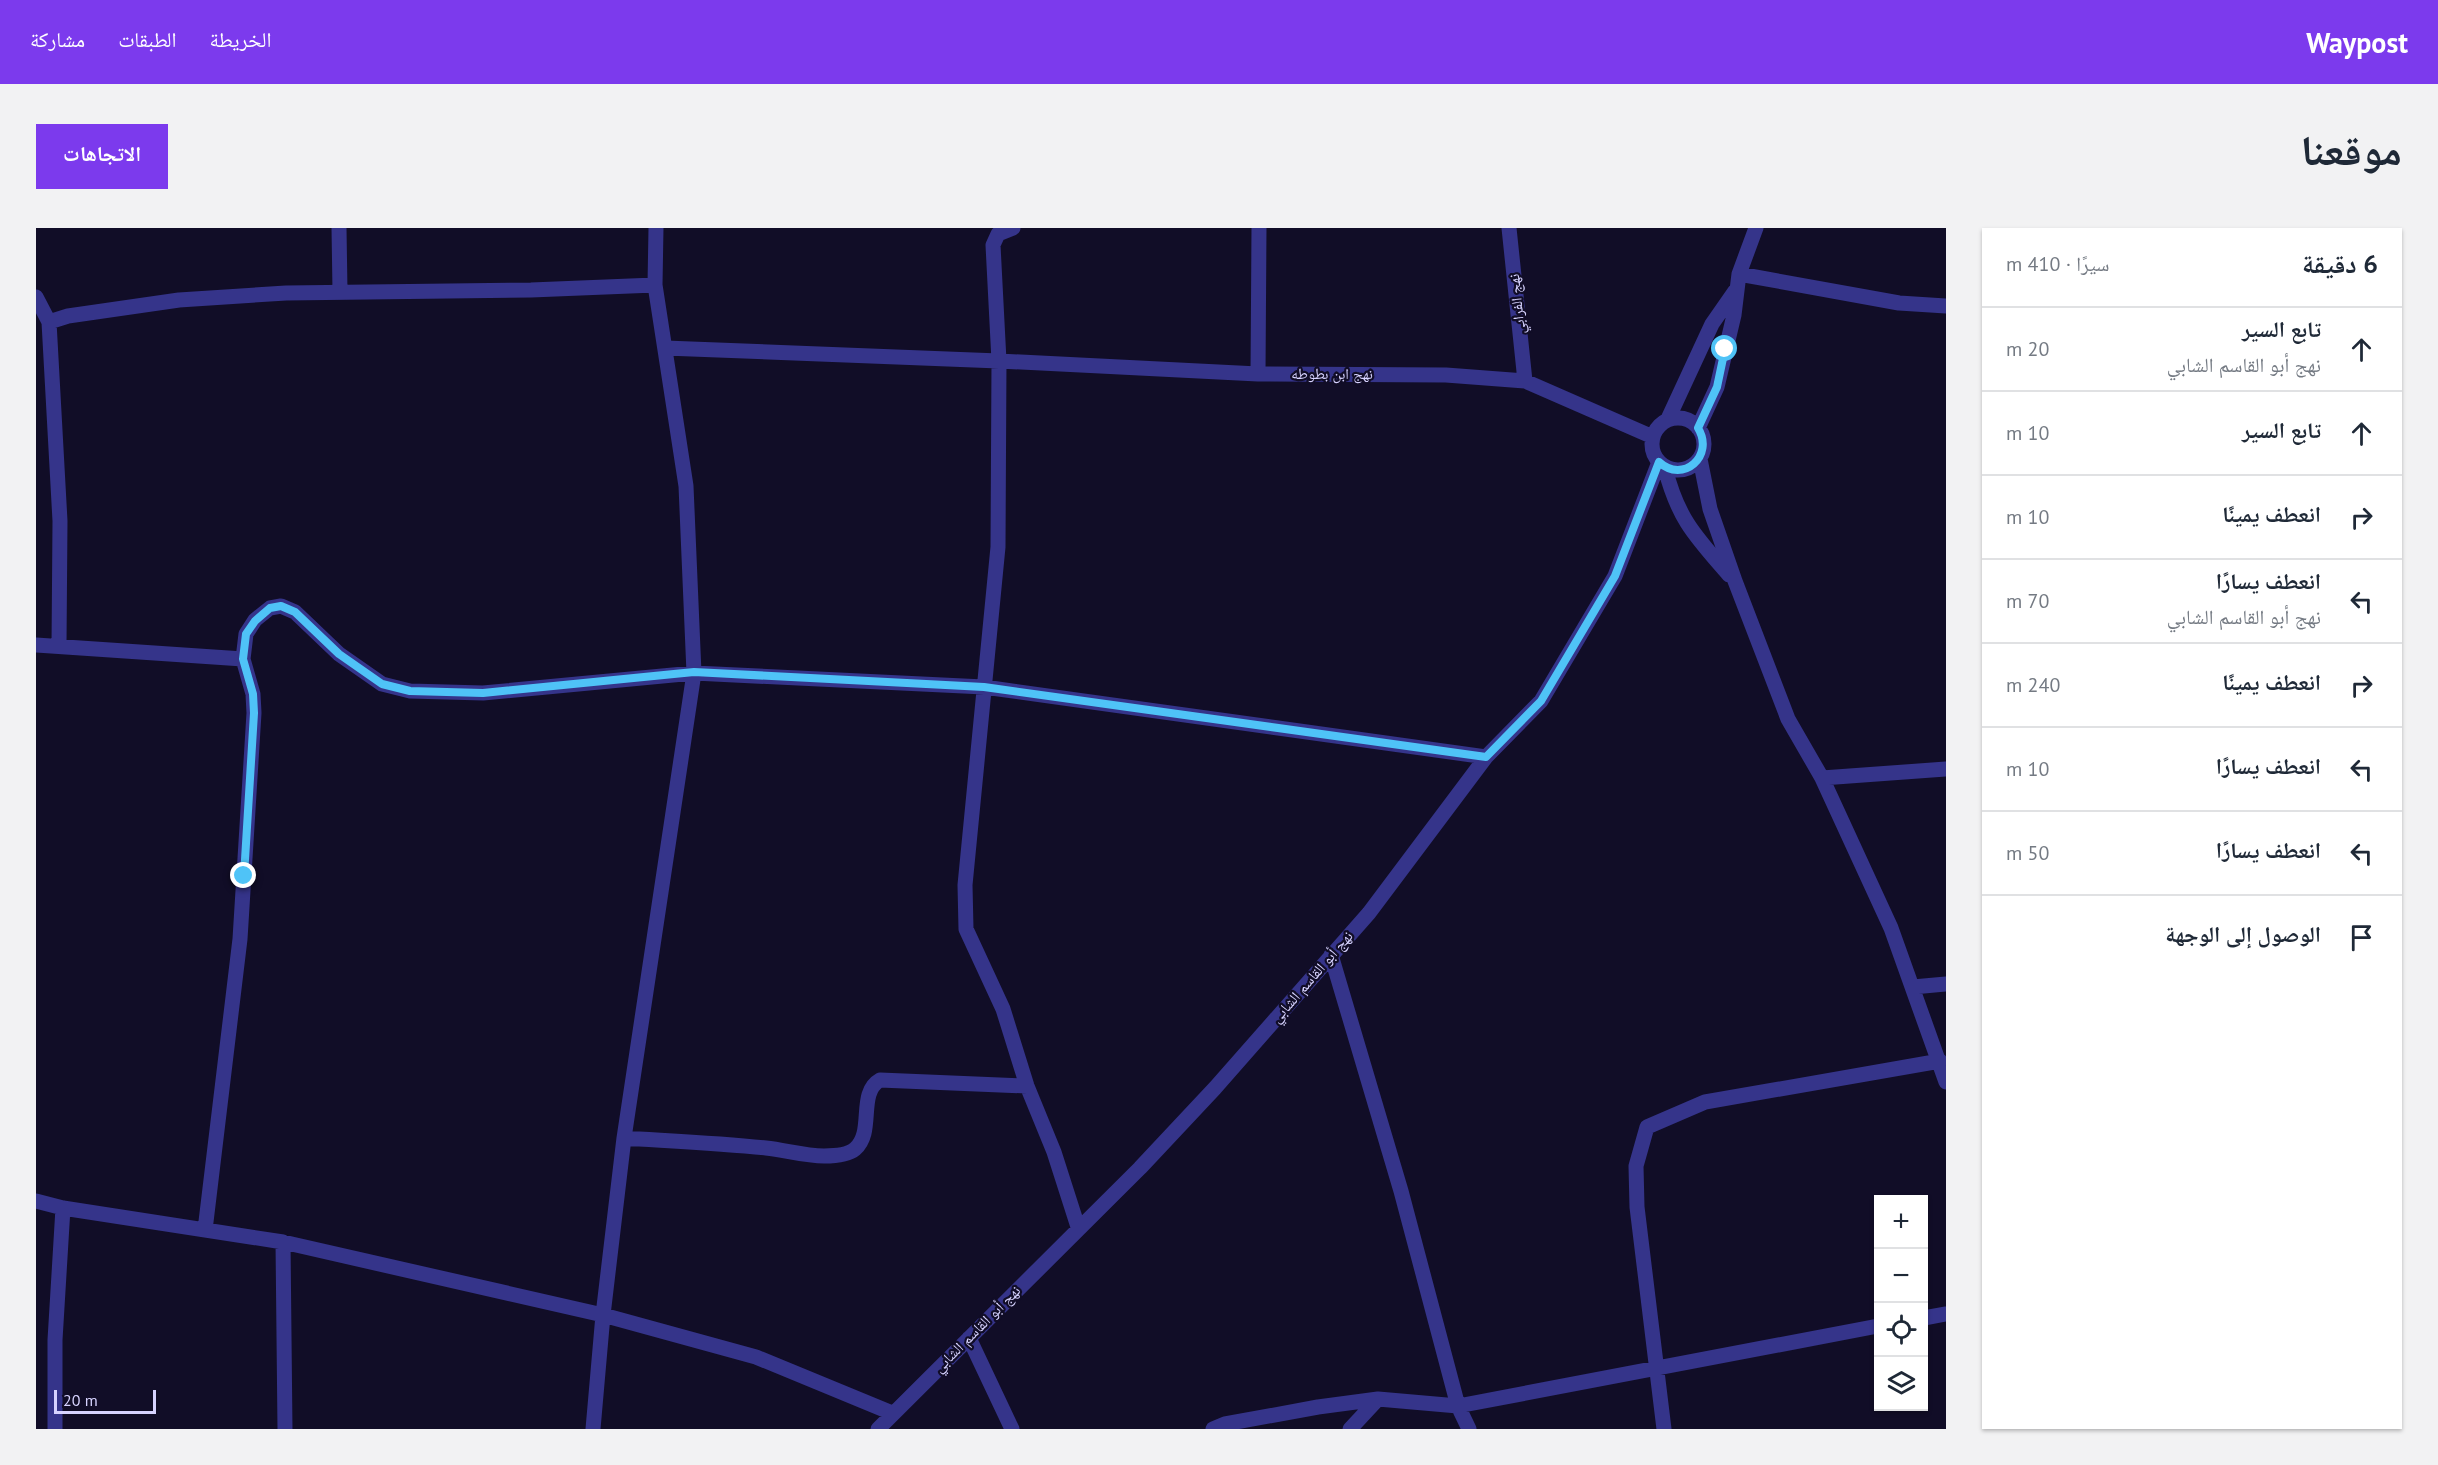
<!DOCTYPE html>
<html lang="ar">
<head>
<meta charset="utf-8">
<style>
	:root { --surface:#fff; --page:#f2f2f3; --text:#1f2937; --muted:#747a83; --line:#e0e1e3; --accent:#7c3aed }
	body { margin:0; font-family:"PT Sans","Noto Naskh Arabic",sans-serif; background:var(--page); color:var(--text); direction:rtl }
	.controls { position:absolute; right:18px; bottom:18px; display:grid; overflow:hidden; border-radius:0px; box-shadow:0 2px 4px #0004 }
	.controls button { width:54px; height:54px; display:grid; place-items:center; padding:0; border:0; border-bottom:2px solid var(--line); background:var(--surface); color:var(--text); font:30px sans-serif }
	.scale { position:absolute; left:18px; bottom:15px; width:102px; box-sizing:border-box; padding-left:6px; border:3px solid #d7d3ff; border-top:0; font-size:16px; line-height:21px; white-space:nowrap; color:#d7d3ff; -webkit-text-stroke:4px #110d27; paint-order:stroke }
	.stop { position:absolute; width:18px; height:18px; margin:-14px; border:4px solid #4fc3f7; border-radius:50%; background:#fff }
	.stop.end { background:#4fc3f7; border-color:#fff; box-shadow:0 2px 6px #0008 }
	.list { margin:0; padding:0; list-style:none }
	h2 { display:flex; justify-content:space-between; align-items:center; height:78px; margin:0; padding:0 24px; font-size:26px }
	h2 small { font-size:20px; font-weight:400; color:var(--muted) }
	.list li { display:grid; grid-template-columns:39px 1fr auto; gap:18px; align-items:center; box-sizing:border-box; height:84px; padding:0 24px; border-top:2px solid var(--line) }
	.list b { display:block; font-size:22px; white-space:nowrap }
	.list p { margin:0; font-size:20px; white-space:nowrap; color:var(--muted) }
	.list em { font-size:20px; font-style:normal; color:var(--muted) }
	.icon { flex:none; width:33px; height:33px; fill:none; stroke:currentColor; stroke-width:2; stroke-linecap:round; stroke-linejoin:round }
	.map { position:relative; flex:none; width:1910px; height:1201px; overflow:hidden; direction:ltr; border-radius:0px }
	header { display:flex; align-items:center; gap:36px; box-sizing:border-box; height:84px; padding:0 30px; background:var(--accent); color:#fff }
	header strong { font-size:28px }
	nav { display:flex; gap:33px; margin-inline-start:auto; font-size:21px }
	.intro { display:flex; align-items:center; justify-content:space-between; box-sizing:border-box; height:144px; padding:0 36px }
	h1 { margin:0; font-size:42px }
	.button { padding:15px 27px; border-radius:0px; background:var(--accent); color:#fff; font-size:21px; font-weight:700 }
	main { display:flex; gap:36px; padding:0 36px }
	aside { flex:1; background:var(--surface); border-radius:0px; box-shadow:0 2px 4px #0004 }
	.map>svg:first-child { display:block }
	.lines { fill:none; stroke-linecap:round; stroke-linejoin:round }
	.minor { stroke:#35348a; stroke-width:15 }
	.route { stroke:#4fc3f7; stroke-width:8 }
	.labels { text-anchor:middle; stroke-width:4.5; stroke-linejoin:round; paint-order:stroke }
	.street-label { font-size:15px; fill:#d7d3ff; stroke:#110d27 }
</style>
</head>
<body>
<header>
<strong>Waypost</strong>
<nav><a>الخريطة</a><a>الطبقات</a><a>مشاركة</a></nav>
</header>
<div class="intro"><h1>موقعنا</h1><a class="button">الاتجاهات</a></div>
<main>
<aside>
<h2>6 دقيقة<small>سيرًا · 410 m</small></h2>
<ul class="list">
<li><svg class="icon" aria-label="ahead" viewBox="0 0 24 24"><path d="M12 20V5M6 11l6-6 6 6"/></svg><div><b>تابع السير</b><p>نهج أبو القاسم الشابي</p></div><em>20 m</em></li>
<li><svg class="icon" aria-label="ahead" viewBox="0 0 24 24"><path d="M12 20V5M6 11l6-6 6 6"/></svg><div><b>تابع السير</b></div><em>10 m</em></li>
<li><svg class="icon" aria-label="right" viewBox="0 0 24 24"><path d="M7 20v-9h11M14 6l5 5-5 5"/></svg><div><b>انعطف يمينًا</b></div><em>10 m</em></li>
<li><svg class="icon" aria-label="left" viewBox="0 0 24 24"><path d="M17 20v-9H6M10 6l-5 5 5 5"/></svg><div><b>انعطف يسارًا</b><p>نهج أبو القاسم الشابي</p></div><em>70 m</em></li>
<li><svg class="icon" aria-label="right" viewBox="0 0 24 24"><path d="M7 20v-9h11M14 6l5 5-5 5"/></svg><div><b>انعطف يمينًا</b></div><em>240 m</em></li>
<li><svg class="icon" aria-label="left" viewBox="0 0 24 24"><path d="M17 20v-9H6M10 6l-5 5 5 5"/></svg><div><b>انعطف يسارًا</b></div><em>10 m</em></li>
<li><svg class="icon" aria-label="left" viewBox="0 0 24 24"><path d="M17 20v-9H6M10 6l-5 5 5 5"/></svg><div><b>انعطف يسارًا</b></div><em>50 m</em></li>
<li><svg class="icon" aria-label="arrive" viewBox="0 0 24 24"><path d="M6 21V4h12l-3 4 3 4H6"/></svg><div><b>الوصول إلى الوجهة</b></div></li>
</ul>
</aside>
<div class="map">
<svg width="1910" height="1201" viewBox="0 0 1910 1201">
	<rect width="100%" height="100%" fill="#110d27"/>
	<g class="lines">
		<path class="minor" d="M303 0 304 63
			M977 0 962 6 957 17 963 133 962 319 929 657 930 701 967 781 991 858 1018 924 1042 999
			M1473 0 1489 153
			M1703 46 1863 75 1910 78
			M0 69 13 94
			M629 120 963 133 1222 146 1410 147 1489 153 1617 209
			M1222 146 1223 0
			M1616 216a26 26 0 1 1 52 0a26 26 0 1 1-52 0Z
			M1632 191 1676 96 1699 63
			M1662 200 1681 159 1698 87 1703 46 1720 0
			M1664 231 1674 281 1699 353 1752 491 1786 550 1855 700 1910 854
			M1629 240C1642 291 1659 308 1693 347
			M0 417 207 431 217 466 218 485 204 711 169 1002
			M23 417 24 293 13 94 32 88 143 72 250 65 495 62 619 57
			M207 431 210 406 219 392 234 380 245 378 259 384 303 426 346 456 374 463 447 465 658 445 948 459 1450 529
			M1786 550 1910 541
			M1295 727 1365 963 1422 1178 1433 1201
			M1877 759 1910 756
			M588 910C635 913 683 915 730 920 749 922 769 928 788 928 797 928 812 927 819 921 839 904 821 865 844 852L991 858
			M0 973 27 980 247 1014 567 1087 720 1129 856 1185
			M247 1014 249 1201
			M1888 1090 1910 1086
			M933 1110 976 1201
			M19 1201V1112L27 980
			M557 1201 567 1087 588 910 658 445 650 258 619 57 620 0
			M842 1201 1104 940 1179 860 1333 685 1450 529 1505 473 1579 348 1623 234
			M1177 1201 1189 1196 1282 1179 1342 1171 1422 1178 1842 1098
			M1314 1201 1342 1171
			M1628 1201 1601 979 1600 938 1611 899 1669 874 1904 833"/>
	</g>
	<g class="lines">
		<path class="route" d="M208 648 218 485 217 466 207 431 210 406 219 393 234 380 245 378 259 384 303 426 346 456 374 463 447 465 658 444 948 459 1450 529 1505 473 1579 348 1623 234C1647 256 1679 228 1662 200L1681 159 1689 121"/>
	</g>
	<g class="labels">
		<g class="street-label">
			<text transform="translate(1481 76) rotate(-96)" y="5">نهج الفرابي</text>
			<text x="1296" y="151">نهج ابن بطوطه</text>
			<text transform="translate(1276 749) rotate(-49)" y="5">نهج أبو القاسم الشابي</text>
			<text transform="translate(941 1101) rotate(-45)" y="5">نهج أبو القاسم الشابي</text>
		</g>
	</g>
</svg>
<div class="controls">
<button>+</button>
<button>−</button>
<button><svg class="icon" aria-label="locate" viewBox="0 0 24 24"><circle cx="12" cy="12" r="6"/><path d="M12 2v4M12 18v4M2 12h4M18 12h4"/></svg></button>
<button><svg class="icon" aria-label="layers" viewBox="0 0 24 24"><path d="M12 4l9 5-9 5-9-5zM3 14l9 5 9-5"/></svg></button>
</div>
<div class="scale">20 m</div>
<div class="stop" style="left:1689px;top:121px"></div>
<div class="stop end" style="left:208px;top:648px"></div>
</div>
</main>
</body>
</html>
